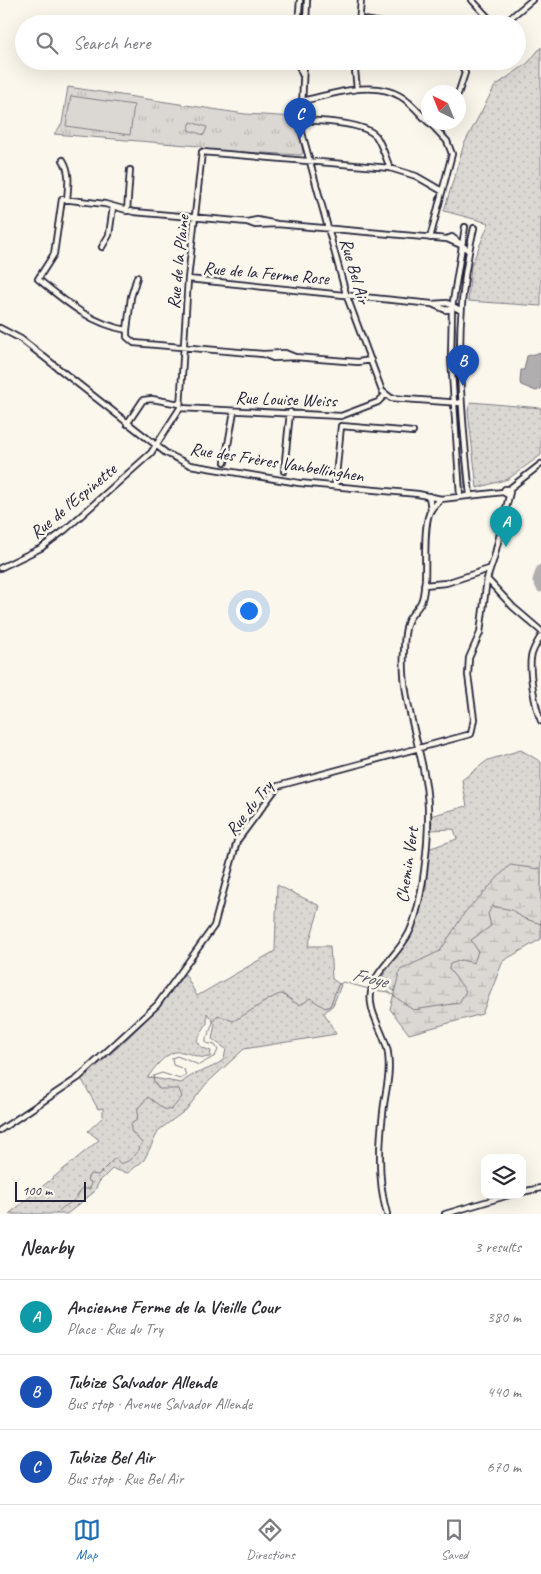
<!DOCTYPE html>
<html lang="en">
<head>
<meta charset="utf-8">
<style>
	:root { --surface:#fff; --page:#f7f7f7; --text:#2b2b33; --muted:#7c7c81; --line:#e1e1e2; --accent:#1f6fb2 }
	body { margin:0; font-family:Caveat,sans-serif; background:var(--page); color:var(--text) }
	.controls { position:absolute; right:15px; bottom:15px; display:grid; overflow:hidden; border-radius:10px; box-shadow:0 5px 20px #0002 }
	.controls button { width:45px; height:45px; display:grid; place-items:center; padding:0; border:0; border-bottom:1px solid var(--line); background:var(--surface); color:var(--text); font:25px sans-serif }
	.compass { position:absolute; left:421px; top:85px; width:45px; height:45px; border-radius:50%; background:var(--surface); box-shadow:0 5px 20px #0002; rotate:317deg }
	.scale { position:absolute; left:15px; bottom:12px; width:71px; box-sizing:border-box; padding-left:5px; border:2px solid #22223b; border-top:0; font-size:14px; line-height:18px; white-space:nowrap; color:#22223b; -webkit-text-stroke:4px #fbf7ec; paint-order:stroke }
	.you { position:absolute; left:248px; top:610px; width:18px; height:18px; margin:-12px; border:4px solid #fff; border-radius:50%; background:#1a73e8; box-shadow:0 0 0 8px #1a73e833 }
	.badge { display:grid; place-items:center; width:32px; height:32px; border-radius:50%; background:var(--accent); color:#fff; font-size:16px; font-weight:700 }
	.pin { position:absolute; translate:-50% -41px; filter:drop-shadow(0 1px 2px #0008) }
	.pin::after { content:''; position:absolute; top:26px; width:18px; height:15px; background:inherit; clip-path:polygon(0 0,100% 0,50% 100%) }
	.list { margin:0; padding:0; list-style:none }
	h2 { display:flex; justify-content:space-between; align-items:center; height:65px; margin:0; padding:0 20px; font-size:21px }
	h2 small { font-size:16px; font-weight:400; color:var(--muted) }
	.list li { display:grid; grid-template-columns:32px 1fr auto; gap:15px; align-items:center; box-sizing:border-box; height:75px; padding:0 20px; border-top:1px solid var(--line) }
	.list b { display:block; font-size:19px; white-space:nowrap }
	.list p { margin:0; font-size:16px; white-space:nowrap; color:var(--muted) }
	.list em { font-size:16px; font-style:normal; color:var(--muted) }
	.icon { flex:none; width:28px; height:28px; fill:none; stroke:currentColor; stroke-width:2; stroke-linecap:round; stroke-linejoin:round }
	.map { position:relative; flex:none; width:541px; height:1214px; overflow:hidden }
	.search { position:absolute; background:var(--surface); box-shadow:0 5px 20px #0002; left:15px; right:15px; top:15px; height:55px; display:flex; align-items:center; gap:12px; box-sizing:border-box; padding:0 18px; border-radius:28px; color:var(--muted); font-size:19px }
	.sheet { height:290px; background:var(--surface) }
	nav { display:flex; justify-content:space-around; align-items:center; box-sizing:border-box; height:70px; border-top:1px solid var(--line); background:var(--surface); font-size:14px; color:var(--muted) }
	nav a { display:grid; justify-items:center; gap:2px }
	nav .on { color:var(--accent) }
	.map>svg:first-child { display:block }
	.grass { fill:url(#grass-dots); stroke:#7e7d87; fill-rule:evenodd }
	.wetland { fill:url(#wetland-marsh); stroke:#7e7d87 }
	.park { fill:url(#park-tufts); stroke:#7e7d87 }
	.pitch { fill:#dbd8d3; stroke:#7e7d87 }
	.water { fill:#b1aeb0; stroke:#787681 }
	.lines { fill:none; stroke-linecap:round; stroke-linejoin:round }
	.stream { stroke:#787681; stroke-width:1 }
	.river { stroke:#b1aeb0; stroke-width:9 }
	.minor-casing { stroke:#22223b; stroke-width:8 }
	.minor { stroke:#fbf7ec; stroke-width:4.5 }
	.labels { text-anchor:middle; stroke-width:5; stroke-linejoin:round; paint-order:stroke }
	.street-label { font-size:18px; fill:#22223b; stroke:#fbf7ec }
	.water-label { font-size:19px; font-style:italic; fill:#545364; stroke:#fbf7ec }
</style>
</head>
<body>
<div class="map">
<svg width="541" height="1214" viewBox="0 0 541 1214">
	<defs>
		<pattern id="grass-dots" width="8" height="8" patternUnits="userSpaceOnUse" patternTransform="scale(1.25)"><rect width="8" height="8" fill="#dbd8d3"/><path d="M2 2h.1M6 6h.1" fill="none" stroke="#bcb9b6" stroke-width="1.8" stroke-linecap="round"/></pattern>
		<pattern id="wetland-marsh" width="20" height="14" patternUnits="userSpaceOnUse" patternTransform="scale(1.25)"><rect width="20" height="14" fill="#dbd8d3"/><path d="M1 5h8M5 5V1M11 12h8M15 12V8" fill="none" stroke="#bcb9b6"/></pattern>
		<pattern id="park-tufts" width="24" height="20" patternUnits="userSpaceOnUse" patternTransform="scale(1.25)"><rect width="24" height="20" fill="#dbd8d3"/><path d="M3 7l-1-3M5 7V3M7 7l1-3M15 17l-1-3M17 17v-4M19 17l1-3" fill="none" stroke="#bcb9b6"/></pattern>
	</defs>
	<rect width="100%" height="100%" fill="#fbf7ec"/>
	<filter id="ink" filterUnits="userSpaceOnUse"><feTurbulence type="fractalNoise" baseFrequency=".02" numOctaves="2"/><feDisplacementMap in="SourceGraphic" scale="10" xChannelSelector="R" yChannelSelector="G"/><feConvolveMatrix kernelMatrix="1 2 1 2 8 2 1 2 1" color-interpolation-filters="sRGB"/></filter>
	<g filter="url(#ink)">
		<path class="grass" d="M541 47V306L468 301 471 266 489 223 444 211 464 144 495 86 528 63Z
			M453 312 456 332 457 392 455 391Z
			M470 402 541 408V455L508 479 477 488 468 411Z
			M456 410 461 431 465 487 463 488Z
			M521 750 541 762V939L399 994 385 985 383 976 413 931 426 890 428 849 457 839 454 829 429 830 430 816 467 806 462 780 488 760Z
			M277 885 320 906 308 946H330L332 979 341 985 333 1005 324 1013 336 1034 244 1049 206 1084 186 1110 159 1130 144 1160 128 1173 112 1169 99 1182 94 1192 67 1214H9L99 1140 88 1131 103 1117V1108L98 1109 81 1078C120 1049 155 1012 185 974L197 996 275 951ZM207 1013 215 1024 212 1039 226 1049 224 1059C211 1071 194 1071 181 1083L148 1077C155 1067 168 1049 182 1052 194 1054 198 1059 210 1057L211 1051 201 1047 197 1040 207 1023Z"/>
		<path class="wetland" d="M510 865 539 869 541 866V939L503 961 482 1014 409 1034 390 1009 400 970 440 951 465 912Z"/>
		<path class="park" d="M68 87 245 114 296 117 303 153 301 155 206 150 199 146 54 134 62 124Z"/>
		<path class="pitch" d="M71 96 134 105 130 135 66 126Z
			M191 122 207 127 204 135 188 130Z"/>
		<path class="water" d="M541 352V389L536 391 521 385 520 382 521 370H524L527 356Z"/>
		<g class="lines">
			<path class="stream" d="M373 990 389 992 413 1010 459 1003 466 991 449 969 450 964 461 960 474 963 478 951 471 940 491 926 488 914 492 906 512 910 523 918 541 924
				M56 1214C67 1201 74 1206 81 1189H90L91 1182 87 1180 90 1174 98 1175 115 1158 121 1164C132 1160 138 1154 142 1143L131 1131V1124L137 1120 138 1108 148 1097 164 1109 171 1110 182 1097 179 1089H159L154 1082 153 1076 162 1073 180 1079 186 1076 184 1069 173 1065 172 1058 177 1056 199 1065 215 1056 218 1050 215 1045 206 1043V1038C212 1031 211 1021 218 1015L233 1021C243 1017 275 993 282 994 287 996 293 1002 299 1005L304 1003 310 998 325 1008 330 1006 338 985 343 982 369 989"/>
			<path class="river" d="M541 569 537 580 541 588"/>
			<defs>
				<path id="minor" d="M472 0 494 24
					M359 19 387 24
					M298 24 300 0
					M306 24 307 0
					M359 24 361 0
					M503 24 532 0
					M297 61 302 74
					M304 61 301 129 346 294 382 391 391 398 461 403
					M354 61 357 89
					M458 94 465 73 460 61
					M302 101C331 95 371 79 400 96 411 102 419 113 428 122
					M301 120C318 121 364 122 376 136 382 145 386 158 390 168
					M429 122 447 141 452 154 430 238
					M63 160C71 173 68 186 67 200
					M127 211 130 170
					M247 222 134 212 105 204 62 199 54 254 38 279C66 302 91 324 127 330V337L134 343 263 354
					M277 224 255 225 247 222 257 220 277 224 447 239 452 237 469 251
					M447 239 461 245
					M102 247 109 235 113 207
					M188 279 432 304
					M452 308 446 310 432 304 447 303 460 310
					M0 328 21 339 166 453 190 465 299 483 418 494 441 499 503 492 508 495
					M127 330 131 297 137 277
					M295 357 285 353 263 354 273 358 295 357 358 362 371 360
					M180 408 341 416 378 402 385 395
					M127 424 143 400 152 399 180 404
					M225 462 234 411
					M284 471 290 412
					M335 486 341 426 413 432
					M503 492 505 489H509L541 464
					M470 495C460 403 452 319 474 228
					M429 496 431 510
					M460 496 451 357 452 308 465 227
					M0 568 41 548 65 530 151 453 180 408 188 279 202 152 390 168 416 176 442 191
					M487 579 513 607 541 631
					M424 585 446 583 489 569
					M541 636C537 643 532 650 531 658 529 673 535 707 541 721
					M0 1130 78 1078 157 1005 214 926 237 841 278 786 471 734 474 719 468 675 469 658 480 633 487 579 494 558 510 492 509 489
					M522 1192 541 1188
					M387 1214C378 1183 379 1145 383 1113 385 1091 391 1077 388 1053 385 1032 365 1010 372 988 377 969 399 953 409 933 423 904 429 839 428 807 426 754 400 704 404 651 404 642 405 629 408 621 411 614 418 609 421 602 424 596 424 587 425 580 426 563 423 521 431 510 433 506 438 502 441 499
					M445 1214 509 1195"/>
			</defs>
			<use href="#minor" class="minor-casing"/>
			<use href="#minor" class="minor"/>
		</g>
	</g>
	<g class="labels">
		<g class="street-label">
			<text transform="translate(178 262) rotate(-84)" y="6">Rue de la Plaine</text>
			<text transform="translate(355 271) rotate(74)" y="6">Rue Bel Air</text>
			<text transform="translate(266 273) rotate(5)" y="6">Rue de la Ferme Rose</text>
			<text transform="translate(286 399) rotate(2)" y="6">Rue Louise Weiss</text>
			<text transform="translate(277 462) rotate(9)" y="6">Rue des Frères Vanbellinghen</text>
			<text transform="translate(73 501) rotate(-40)" y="6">Rue de l'Espinette</text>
			<text transform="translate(249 808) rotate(-52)" y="6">Rue du Try</text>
			<text transform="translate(407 865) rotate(-82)" y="6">Chemin Vert</text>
		</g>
		<g class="water-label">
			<text transform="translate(370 977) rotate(13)" y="7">Froye</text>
		</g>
	</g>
</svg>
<div class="controls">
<button><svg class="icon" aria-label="layers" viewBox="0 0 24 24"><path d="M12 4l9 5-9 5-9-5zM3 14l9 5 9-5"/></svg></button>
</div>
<svg class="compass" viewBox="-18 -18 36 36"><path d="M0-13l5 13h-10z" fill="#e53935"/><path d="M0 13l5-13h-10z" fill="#7c7c81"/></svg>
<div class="scale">100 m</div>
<div class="you"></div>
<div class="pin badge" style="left:506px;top:547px;background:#0f9aa8">A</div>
<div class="pin badge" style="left:463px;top:386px;background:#1a4fb4">B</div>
<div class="pin badge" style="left:300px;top:139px;background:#1a4fb4">C</div>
<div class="search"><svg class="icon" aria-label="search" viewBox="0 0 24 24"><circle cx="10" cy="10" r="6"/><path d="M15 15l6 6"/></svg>Search here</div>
</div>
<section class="sheet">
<h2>Nearby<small>3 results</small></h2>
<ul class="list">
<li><span class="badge" style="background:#0f9aa8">A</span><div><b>Ancienne Ferme de la Vieille Cour</b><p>Place · Rue du Try</p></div><em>380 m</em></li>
<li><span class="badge" style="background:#1a4fb4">B</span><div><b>Tubize Salvador Allende</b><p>Bus stop · Avenue Salvador Allende</p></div><em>440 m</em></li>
<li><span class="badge" style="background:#1a4fb4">C</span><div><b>Tubize Bel Air</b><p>Bus stop · Rue Bel Air</p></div><em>670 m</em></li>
</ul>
</section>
<nav>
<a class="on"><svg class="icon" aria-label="map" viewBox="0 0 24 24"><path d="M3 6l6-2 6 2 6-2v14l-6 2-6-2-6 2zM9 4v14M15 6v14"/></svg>Map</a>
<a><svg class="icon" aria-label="directions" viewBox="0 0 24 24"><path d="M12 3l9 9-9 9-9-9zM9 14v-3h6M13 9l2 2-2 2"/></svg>Directions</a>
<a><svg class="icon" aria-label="saved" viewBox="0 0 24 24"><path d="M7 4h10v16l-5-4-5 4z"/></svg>Saved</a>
</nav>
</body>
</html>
